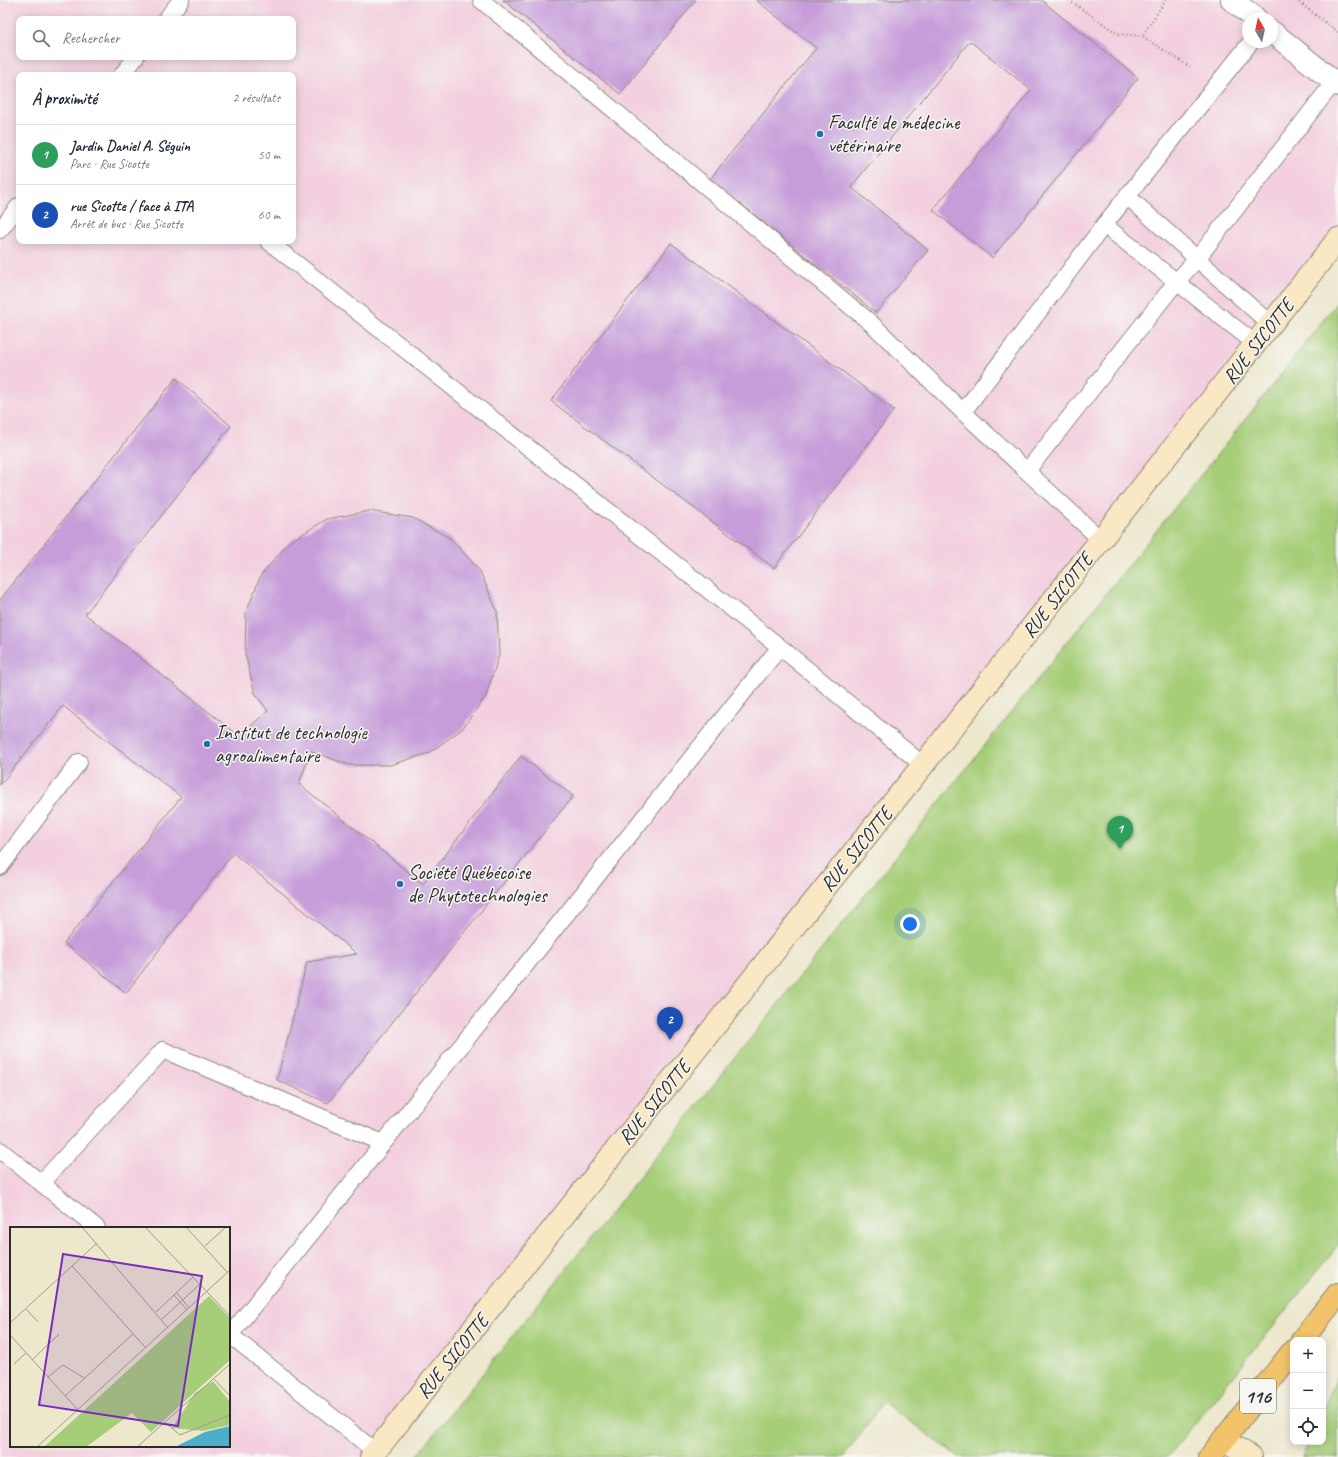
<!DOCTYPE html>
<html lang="fr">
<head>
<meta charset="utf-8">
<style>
	:root { --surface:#fff; --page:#f2f2f3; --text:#1f2937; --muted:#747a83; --line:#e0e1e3; --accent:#7c3aed }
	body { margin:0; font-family:Caveat,sans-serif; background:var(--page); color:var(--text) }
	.controls { position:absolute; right:12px; bottom:12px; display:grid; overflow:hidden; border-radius:8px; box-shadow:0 2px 10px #0003 }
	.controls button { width:36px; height:36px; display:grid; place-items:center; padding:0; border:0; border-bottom:1px solid var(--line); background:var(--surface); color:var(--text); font:20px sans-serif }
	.compass { position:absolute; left:1242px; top:12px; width:36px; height:36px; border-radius:50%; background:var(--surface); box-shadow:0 2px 10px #0003; rotate:351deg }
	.you { position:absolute; left:910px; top:924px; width:14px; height:14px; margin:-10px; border:3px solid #fff; border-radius:50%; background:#1a73e8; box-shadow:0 0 0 6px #1a73e833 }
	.badge { display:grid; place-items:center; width:26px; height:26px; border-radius:50%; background:var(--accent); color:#fff; font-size:13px; font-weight:700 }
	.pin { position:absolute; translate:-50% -33px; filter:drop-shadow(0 1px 2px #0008) }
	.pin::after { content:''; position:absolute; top:21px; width:14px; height:12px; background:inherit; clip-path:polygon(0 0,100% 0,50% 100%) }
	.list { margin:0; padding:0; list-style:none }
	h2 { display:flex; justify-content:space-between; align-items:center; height:52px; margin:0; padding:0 16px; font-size:17px }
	h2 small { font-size:13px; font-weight:400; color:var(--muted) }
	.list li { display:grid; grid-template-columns:26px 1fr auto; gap:12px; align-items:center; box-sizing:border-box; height:60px; padding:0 16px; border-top:1px solid var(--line) }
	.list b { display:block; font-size:15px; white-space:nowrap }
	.list p { margin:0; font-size:13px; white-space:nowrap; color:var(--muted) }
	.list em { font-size:13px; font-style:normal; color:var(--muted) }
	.icon { flex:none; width:22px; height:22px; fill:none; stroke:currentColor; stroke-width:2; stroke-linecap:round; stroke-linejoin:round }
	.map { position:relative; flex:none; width:1338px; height:1457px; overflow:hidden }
	.search { position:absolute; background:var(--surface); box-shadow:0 2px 10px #0003; left:16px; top:16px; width:280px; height:44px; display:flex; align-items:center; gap:10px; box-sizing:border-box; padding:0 14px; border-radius:8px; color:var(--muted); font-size:15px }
	.panel { position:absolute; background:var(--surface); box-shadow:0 2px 10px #0003; left:16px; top:72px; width:280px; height:172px; border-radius:8px }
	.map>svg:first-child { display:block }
	.built { fill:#f3cfdf; fill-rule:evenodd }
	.green { fill:#a6ce78; stroke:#687c52 }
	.building { fill:#c69cd9 }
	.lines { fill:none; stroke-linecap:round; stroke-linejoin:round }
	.lane-casing { stroke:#8c897c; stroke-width:18 }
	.street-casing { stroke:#8c897c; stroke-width:24 }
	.secondary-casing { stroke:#8c897c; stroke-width:24 }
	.primary-casing { stroke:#8c897c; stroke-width:24 }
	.path { stroke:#8c897c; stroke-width:2.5; stroke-dasharray:1 3; stroke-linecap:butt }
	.lane { stroke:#fff; stroke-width:16 }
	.street { stroke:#fff; stroke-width:22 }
	.secondary { stroke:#fae7c3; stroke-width:22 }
	.primary { stroke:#f2c36a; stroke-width:22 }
	.poi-dot { fill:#1f6fb2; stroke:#f6f6f2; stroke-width:1.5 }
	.labels { text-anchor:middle; stroke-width:3; stroke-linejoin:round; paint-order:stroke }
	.shield { fill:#f6f6f2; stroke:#686867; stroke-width:1 }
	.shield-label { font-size:19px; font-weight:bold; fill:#2b2b2b }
	.poi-label { font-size:20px; fill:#2b2b2b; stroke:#f6f6f2; text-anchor:start }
	.street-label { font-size:20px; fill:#2b2b2b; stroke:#f6f6f2 }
	.inset-road { fill:none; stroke:#9f9c8c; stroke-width:1 }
	.view { fill:#7b2cbf; fill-opacity:0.15; stroke:#7b2cbf; stroke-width:2 }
	.inset-edge { fill:none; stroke:#2b2b2b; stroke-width:2 }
</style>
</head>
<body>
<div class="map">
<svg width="1338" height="1457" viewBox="0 0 1338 1457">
	<rect width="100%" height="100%" fill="#f6f6f2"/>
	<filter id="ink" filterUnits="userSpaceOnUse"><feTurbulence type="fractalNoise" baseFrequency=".025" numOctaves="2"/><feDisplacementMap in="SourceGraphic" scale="8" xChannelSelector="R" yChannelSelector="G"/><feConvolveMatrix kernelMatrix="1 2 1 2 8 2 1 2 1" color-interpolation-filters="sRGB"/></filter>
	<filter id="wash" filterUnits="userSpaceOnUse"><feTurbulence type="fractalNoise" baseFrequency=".012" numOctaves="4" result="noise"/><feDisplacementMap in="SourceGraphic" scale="16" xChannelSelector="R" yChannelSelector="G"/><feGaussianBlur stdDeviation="0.9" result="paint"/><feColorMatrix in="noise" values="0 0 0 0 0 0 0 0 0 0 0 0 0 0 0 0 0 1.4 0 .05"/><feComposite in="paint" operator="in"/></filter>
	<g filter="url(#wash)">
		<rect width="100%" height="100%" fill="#ede7cc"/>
		<path class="built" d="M0 0H1338V239L369 1457H0ZM1248 18H1272V42H1248ZM19 19H293V57H19ZM19 75H293V241H19ZM11 1228H229V1446H11Z"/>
		<path class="green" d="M1338 301V1245L1168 1457H959L883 1402 844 1457H416L1264 396Z
			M1338 1375V1457H1302L1309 1442H1323V1409Z"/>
		<g id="blocks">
			<path class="building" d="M503 0H696L620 94Z
				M756 0H1041L1138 78 992 258 933 210 1031 90 970 41 851 187 928 250 876 313 710 179 816 48Z
				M671 243 894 410 774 568 551 401Z
				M176 378 231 426 85 614 239 736 268 711 255 693 245 654 246 613 261 575 289 542 327 519 369 511 413 518 451 539 480 571 497 611 499 655 486 696 462 729 429 753 390 765H349L311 751 299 784 423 884 521 756 573 796 328 1103 277 1080 307 962 357 954 233 853 126 993 64 943 181 797 63 706 0 785V600Z"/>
		</g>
	</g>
	<g filter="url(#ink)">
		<use href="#blocks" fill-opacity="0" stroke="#8c897c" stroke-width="1"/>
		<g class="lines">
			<defs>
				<path id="lane" d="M481 0 872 324 963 412 1101 540
					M166 19 181 0
					M122 75 136 57
					M1127 196 1270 324
					M1104 225 1256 344
					M0 230 19 206
					M268 241 780 647 923 765
					M963 412 1104 225 1251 42
					M1027 471 1177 281 1197 259 1334 82
					M0 867 79 762
					M0 1150 97 1228
					M41 1183 163 1050 383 1143
					M229 1334 376 1452
					M230 1335 780 647"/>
				<path id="street" d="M1232 0 1255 18
					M1272 32 1338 85"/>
				<path id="secondary" d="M1223 1440 1251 1457
					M371 1457 923 765 1338 239"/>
				<path id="primary" d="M1302 1340 1338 1294
					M1210 1457 1293 1351"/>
			</defs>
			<use href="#lane" class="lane-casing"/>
			<use href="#street" class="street-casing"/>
			<use href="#secondary" class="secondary-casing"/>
			<use href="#primary" class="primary-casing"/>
			<path class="path" d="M1069 0 1118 34 1142 36
				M1166 0 1142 36 1190 67
				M1296 0 1338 32"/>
			<use href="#lane" class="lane"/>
			<use href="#street" class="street"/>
			<use href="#secondary" class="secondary"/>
			<use href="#primary" class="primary"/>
		</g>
	</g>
	<g class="poi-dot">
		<circle cx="820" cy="134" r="4"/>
		<circle cx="207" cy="744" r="4"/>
		<circle cx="400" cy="884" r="4"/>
	</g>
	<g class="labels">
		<rect class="shield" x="1240" y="1379" width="36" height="34" rx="3"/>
		<g class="shield-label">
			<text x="1258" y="1403">116</text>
		</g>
		<g class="poi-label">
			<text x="828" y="129">Faculté de médecine<tspan x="828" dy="23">vétérinaire</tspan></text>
			<text x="215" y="739">Institut de technologie<tspan x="215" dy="23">agroalimentaire</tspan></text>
			<text x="408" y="879">Société Québécoise<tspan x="408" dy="23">de Phytotechnologies</tspan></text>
		</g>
		<g class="street-label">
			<text transform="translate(1258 341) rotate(-52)" y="7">RUE SICOTTE</text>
			<text transform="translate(1057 595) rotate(-52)" y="7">RUE SICOTTE</text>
			<text transform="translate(856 849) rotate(-51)" y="7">RUE SICOTTE</text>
			<text transform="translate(654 1102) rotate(-51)" y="7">RUE SICOTTE</text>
			<text transform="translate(452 1356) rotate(-51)" y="7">RUE SICOTTE</text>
		</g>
	</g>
	<g transform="translate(10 1227)">
		<rect width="220" height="220" fill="#ede7cc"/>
		<path d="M199 69 220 91V133L141 205 122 186 76 220H34ZM203 154 220 175V198L193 204 162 201 185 166Z" fill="#a6ce78"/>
		<path d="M220 199V220H165L195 205Z" fill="#4caecb"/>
		<path class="inset-road" d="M72 0 158 101M135 0 220 89M176 0 217 45M195 19 216 0M62 39 136 121M167 66 179 81M164 68 177 83M16 82 28 95M146 85 183 50M152 92 190 57M0 96 87 16M0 108 68 183M22 133 49 107M4 137 16 126M38 150 53 138 74 151M204 152 220 169M55 169 123 107M156 196 170 208 220 188M27 220 220 43M127 220 220 137"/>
		<path class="view" d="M53 27 192 49 168 199 29 178Z"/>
		<rect width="220" height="220" class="inset-edge"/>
	</g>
</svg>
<div class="controls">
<button>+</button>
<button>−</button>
<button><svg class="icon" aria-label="locate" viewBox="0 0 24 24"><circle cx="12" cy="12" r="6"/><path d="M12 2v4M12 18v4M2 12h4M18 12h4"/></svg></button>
</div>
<svg class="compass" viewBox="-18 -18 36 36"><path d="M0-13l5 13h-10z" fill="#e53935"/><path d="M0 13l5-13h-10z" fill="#747a83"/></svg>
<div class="you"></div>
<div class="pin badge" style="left:1120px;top:849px;background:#2e9e5b">1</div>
<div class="pin badge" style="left:670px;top:1040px;background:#1a4fb4">2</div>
<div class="search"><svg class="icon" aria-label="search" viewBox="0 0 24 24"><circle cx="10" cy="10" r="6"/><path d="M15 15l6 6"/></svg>Rechercher</div>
<section class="panel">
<h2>À proximité<small>2 résultats</small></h2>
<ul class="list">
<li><span class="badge" style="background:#2e9e5b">1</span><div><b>Jardin Daniel A. Séguin</b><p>Parc · Rue Sicotte</p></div><em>50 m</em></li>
<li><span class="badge" style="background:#1a4fb4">2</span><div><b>rue Sicotte / face à ITA</b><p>Arrêt de bus · Rue Sicotte</p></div><em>60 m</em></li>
</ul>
</section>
</div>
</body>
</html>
